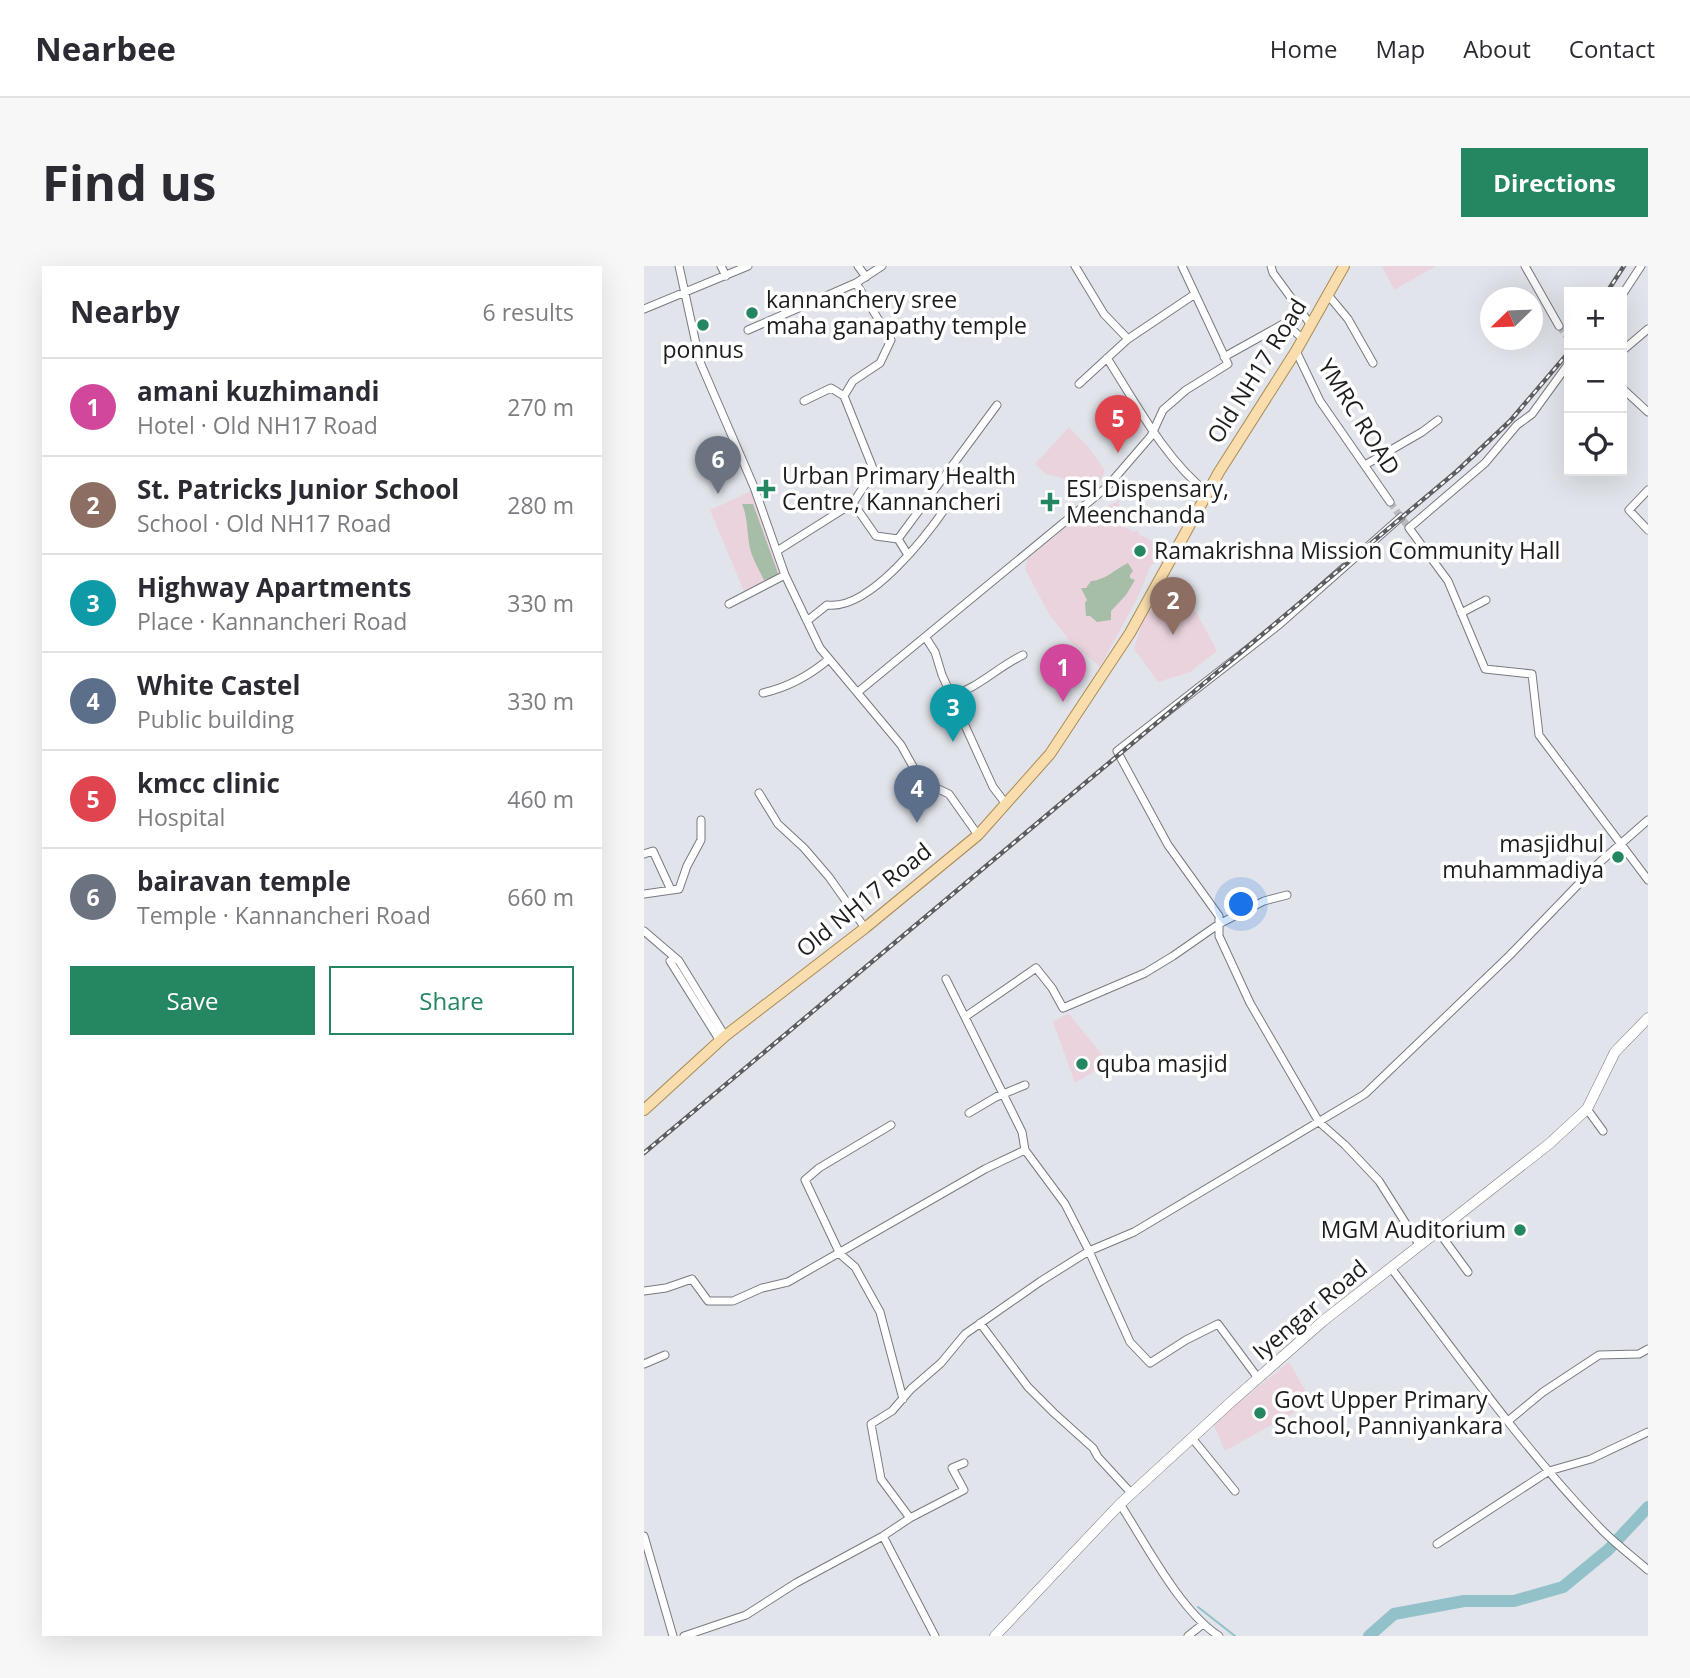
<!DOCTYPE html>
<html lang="en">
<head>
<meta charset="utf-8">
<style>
	:root { --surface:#fff; --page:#f7f7f7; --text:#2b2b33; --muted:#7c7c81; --line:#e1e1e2; --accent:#248761 }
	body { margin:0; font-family:"Open Sans",sans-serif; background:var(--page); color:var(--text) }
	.controls { position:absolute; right:21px; top:21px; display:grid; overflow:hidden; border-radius:0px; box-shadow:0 7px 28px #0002 }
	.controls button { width:63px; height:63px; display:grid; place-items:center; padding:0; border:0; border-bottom:2px solid var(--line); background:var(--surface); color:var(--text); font:35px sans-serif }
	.compass { position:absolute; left:836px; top:21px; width:63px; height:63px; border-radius:50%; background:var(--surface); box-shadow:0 7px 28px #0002; rotate:247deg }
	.you { position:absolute; left:598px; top:639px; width:24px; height:24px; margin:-18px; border:5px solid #fff; border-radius:50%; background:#1a73e8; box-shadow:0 0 0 10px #1a73e833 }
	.badge { display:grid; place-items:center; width:46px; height:46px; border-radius:50%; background:var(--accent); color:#fff; font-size:23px; font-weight:700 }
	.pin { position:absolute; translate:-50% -58px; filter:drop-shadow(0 2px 4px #0008) }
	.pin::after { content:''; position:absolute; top:37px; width:24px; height:21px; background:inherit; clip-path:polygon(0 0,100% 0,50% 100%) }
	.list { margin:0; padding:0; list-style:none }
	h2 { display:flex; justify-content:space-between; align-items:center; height:91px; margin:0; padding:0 28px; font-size:30px }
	h2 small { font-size:23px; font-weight:400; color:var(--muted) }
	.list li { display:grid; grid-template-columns:46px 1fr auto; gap:21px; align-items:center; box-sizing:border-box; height:98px; padding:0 28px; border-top:2px solid var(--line) }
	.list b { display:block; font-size:26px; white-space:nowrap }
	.list p { margin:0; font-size:23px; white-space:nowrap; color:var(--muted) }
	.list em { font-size:23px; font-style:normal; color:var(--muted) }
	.actions { display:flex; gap:14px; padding:21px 28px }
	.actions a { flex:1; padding:16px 0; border:2px solid var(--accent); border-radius:0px; text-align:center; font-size:24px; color:var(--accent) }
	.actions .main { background:var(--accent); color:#fff }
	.icon { flex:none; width:38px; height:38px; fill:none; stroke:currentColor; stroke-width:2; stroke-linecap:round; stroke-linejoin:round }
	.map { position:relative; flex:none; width:1004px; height:1370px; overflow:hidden; border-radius:0px }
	header { display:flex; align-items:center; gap:42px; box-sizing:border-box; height:98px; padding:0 35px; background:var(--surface); border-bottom:2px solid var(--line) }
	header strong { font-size:33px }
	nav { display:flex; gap:38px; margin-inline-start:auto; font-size:24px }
	.intro { display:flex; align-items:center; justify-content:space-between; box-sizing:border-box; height:168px; padding:0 42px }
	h1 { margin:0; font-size:49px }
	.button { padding:18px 32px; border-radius:0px; background:var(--accent); color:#fff; font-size:24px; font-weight:700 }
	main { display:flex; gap:42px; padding:0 42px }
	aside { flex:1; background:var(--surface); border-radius:0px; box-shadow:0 7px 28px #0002 }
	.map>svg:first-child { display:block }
	.education { fill:#ebd3dd }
	.green { fill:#a6bda8 }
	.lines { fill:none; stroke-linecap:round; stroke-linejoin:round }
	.stream { stroke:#92c1ca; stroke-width:2 }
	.river { stroke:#92c1ca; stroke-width:12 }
	.minor-tunnel { stroke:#babcc1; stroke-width:7; stroke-dasharray:7 3.5; stroke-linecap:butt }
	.minor-casing { stroke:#777a80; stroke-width:9 }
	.secondary-casing { stroke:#777a80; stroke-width:11 }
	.primary-casing { stroke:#aa8b56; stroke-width:12 }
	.minor { stroke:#fff; stroke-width:7 }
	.secondary { stroke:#fff; stroke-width:10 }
	.primary { stroke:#faddac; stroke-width:10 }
	.rail-casing { stroke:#5b5d60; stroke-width:4.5 }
	.rail { stroke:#fff; stroke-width:2; stroke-dasharray:5; stroke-linecap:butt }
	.poi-dot { fill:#248761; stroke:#fff; stroke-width:2.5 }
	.labels { text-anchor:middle; stroke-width:7; stroke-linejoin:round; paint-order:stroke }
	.poi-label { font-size:23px; fill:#1c1d1f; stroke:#fff; text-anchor:start }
	.street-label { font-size:23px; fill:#1c1d1f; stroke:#fff }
</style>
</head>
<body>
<header>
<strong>Nearbee</strong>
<nav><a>Home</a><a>Map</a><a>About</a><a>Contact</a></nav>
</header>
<div class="intro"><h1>Find us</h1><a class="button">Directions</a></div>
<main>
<aside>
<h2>Nearby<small>6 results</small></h2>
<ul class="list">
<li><span class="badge" style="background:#d1479c">1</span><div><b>amani kuzhimandi</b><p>Hotel · Old NH17 Road</p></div><em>270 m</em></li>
<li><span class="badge" style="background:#8d6e63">2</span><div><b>St. Patricks Junior School</b><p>School · Old NH17 Road</p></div><em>280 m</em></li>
<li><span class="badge" style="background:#0f9aa8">3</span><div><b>Highway Apartments</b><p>Place · Kannancheri Road</p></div><em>330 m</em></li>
<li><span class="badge" style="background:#5c6f8a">4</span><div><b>White Castel</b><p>Public building</p></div><em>330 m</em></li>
<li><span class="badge" style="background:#e0444e">5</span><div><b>kmcc clinic</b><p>Hospital</p></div><em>460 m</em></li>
<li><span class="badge" style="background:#6b7280">6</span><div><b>bairavan temple</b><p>Temple · Kannancheri Road</p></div><em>660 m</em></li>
</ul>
<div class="actions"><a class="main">Save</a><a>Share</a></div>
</aside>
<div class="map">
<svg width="1004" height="1370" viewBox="0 0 1004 1370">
	<rect width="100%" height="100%" fill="#e1e4ea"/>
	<path class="education" d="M738 0H792L750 24Z
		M425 161 445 182 461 205 452 222 436 231 418 212 402 208 391 198Z
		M109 224 139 309 100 325 66 244Z
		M475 235 479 260 490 266 493 264 496 269 516 279 509 295 511 298 507 299 494 331 456 401 425 374 405 348 381 303 384 291 430 255Z
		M541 326 573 385 546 406 514 416 490 383 501 348Z
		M424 747 465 797 431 817 409 756Z
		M645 1096 668 1136 581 1185 569 1157Z"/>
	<path class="green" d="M98 238H109L135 310 120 314C116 306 111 297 108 289 102 272 105 254 98 238Z
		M484 297 489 305 486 309V312L491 314 482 329 467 345V354L453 356 446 350H442L441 337 443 334 437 322H442L447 315C462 314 471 303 484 297Z"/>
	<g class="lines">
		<path class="stream" d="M554 1341 591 1370"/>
		<path class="river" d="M725 1370 750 1348 820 1335H870L919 1321 964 1284 1004 1241"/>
		<path class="minor-tunnel" d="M915 60 925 73
			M746 236 765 262"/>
		<defs>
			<path id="minor" d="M35 0 56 96 110 221 141 309 176 382 257 479 277 515 305 528 334 569
				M77 0 82 10
				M214 0 222 11
				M431 0 460 48 484 73
				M627 0 629 7 667 59
				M881 0 915 60
				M212 17 247 74 236 97 209 115 200 130 230 205 209 237 232 270 254 273
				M684 29 704 53 729 97
				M978 29 997 0
				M0 43 104 0
				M104 64 212 17 238 0
				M652 85 676 135 746 236
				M978 85 1004 63
				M580 91 641 57 659 73
				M463 92C491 136 522 195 564 227
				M925 97 888 148 873 159 841 197 765 262 804 315 841 403 888 408 895 469 1004 614
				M435 118 484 73 551 28
				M978 122 1004 146
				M160 135 187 122 200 130
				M721 199 778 166 794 154
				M1004 224 985 244 1004 264
				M757 251 636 358 473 485 524 579 575 650V670L606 737 675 856 701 879 735 915 776 980
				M133 285 209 237
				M264 289 254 273 353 139
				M85 338 141 309
				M817 347 842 334
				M163 355 183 339C226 345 285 267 307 234
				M282 372 291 386 298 409 349 521 362 538
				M214 426 463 221 507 170 519 144 542 124 584 98 538 0
				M119 427C145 421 165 410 185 393
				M308 430C335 421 354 401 379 389
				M115 527 134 558 160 582 185 611 221 662
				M0 588 9 585 27 624
				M0 628 35 623 43 600 57 574V554
				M0 665 35 695 81 770
				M26 695 76 775
				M302 713 378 866 381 884 421 938 445 985 486 1076 506 1097 542 1074 574 1058 614 1112
				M321 751 392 702 408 722 419 742 501 707 529 690 575 658 620 635 643 629
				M943 843 959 865
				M325 847 352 831 381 819
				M247 859 175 902 161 914 196 988 211 1001 236 1046 259 1133
				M794 965 824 1006
				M747 1002C815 1091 881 1185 959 1265 973 1279 989 1291 1004 1304
				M0 1025 22 1022 48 1013 64 1035H89L118 1022 144 1016 341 903 381 884
				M336 1057 384 1121 410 1147 449 1182 454 1191 488 1228
				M0 1098 21 1089
				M864 1155 899 1126 955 1089 995 1088 1004 1083
				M548 1172 591 1225
				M476 1238C502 1278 536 1345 575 1370
				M266 1252 320 1224 308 1202 320 1197
				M0 1270 29 1370
				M793 1278 905 1205 947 1193 1004 1166
				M40 1370 102 1349 152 1317 239 1270
				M291 1370 239 1270 266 1252 237 1213 227 1158 248 1145 267 1123 297 1097 321 1068 397 1015 445 985 490 966 721 828 865 690 956 596 1004 554
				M544 1370 559 1358"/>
			<path id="secondary" d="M351 1370 476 1238 587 1136 679 1055 905 878 943 843 971 786 1004 752"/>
			<path id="primary" d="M0 844 81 770 221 662 334 569 406 488 486 367 575 206 652 85 700 0"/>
		</defs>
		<use href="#minor" class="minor-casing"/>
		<use href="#secondary" class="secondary-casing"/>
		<use href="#primary" class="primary-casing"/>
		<use href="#minor" class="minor"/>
		<use href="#secondary" class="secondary"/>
		<use href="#primary" class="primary"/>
		<defs>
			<path id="rail" d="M963 26 980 0
				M0 887 813 205 866 155 925 86"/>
		</defs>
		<use href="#rail" class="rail-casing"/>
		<use href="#rail" class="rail"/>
	</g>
	<g class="poi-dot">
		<circle cx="108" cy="47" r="7"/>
		<circle cx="59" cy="59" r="7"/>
		<path d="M118.5 212.5h7v7h7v7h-7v7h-7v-7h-7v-7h7z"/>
		<path d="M402.5 225.5h7v7h7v7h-7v7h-7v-7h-7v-7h7z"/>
		<circle cx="496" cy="285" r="7"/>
		<circle cx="974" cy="591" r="7"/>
		<circle cx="438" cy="798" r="7"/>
		<circle cx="876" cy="964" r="7"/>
		<circle cx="616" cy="1147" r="7"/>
	</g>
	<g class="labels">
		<g class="poi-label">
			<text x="122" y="42">kannanchery sree<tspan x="122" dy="26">maha ganapathy temple</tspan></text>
			<text x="59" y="92" text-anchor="middle">ponnus</text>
			<text x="138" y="218">Urban Primary Health<tspan x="138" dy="26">Centre, Kannancheri</tspan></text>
			<text x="422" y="231">ESI Dispensary,<tspan x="422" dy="26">Meenchanda</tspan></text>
			<text x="510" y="293">Ramakrishna Mission Community Hall</text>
			<text x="960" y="586" text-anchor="end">masjidhul<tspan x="960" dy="26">muhammadiya</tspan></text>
			<text x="452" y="806">quba masjid</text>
			<text x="862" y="972" text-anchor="end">MGM Auditorium</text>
			<text x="630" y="1142">Govt Upper Primary<tspan x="630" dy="26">School, Panniyankara</tspan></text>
		</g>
		<g class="street-label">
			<text transform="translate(613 105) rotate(-58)" y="8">Old NH17 Road</text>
			<text transform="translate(715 151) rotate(58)" y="8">YMRC ROAD</text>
			<text transform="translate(220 634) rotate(-39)" y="8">Old NH17 Road</text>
			<text transform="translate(666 1044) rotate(-40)" y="8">Iyengar Road</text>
		</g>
	</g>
</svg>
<div class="controls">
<button>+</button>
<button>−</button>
<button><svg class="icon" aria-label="locate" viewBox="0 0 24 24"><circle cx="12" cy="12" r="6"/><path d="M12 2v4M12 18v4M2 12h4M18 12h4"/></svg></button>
</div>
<svg class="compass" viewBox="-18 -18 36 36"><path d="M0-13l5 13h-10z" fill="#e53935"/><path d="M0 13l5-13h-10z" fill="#7c7c81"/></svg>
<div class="you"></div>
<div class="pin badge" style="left:419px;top:436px;background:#d1479c">1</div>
<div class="pin badge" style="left:529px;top:369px;background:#8d6e63">2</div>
<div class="pin badge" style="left:309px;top:476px;background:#0f9aa8">3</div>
<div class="pin badge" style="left:273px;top:557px;background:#5c6f8a">4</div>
<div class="pin badge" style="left:474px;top:187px;background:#e0444e">5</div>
<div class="pin badge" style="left:74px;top:228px;background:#6b7280">6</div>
</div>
</main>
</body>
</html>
